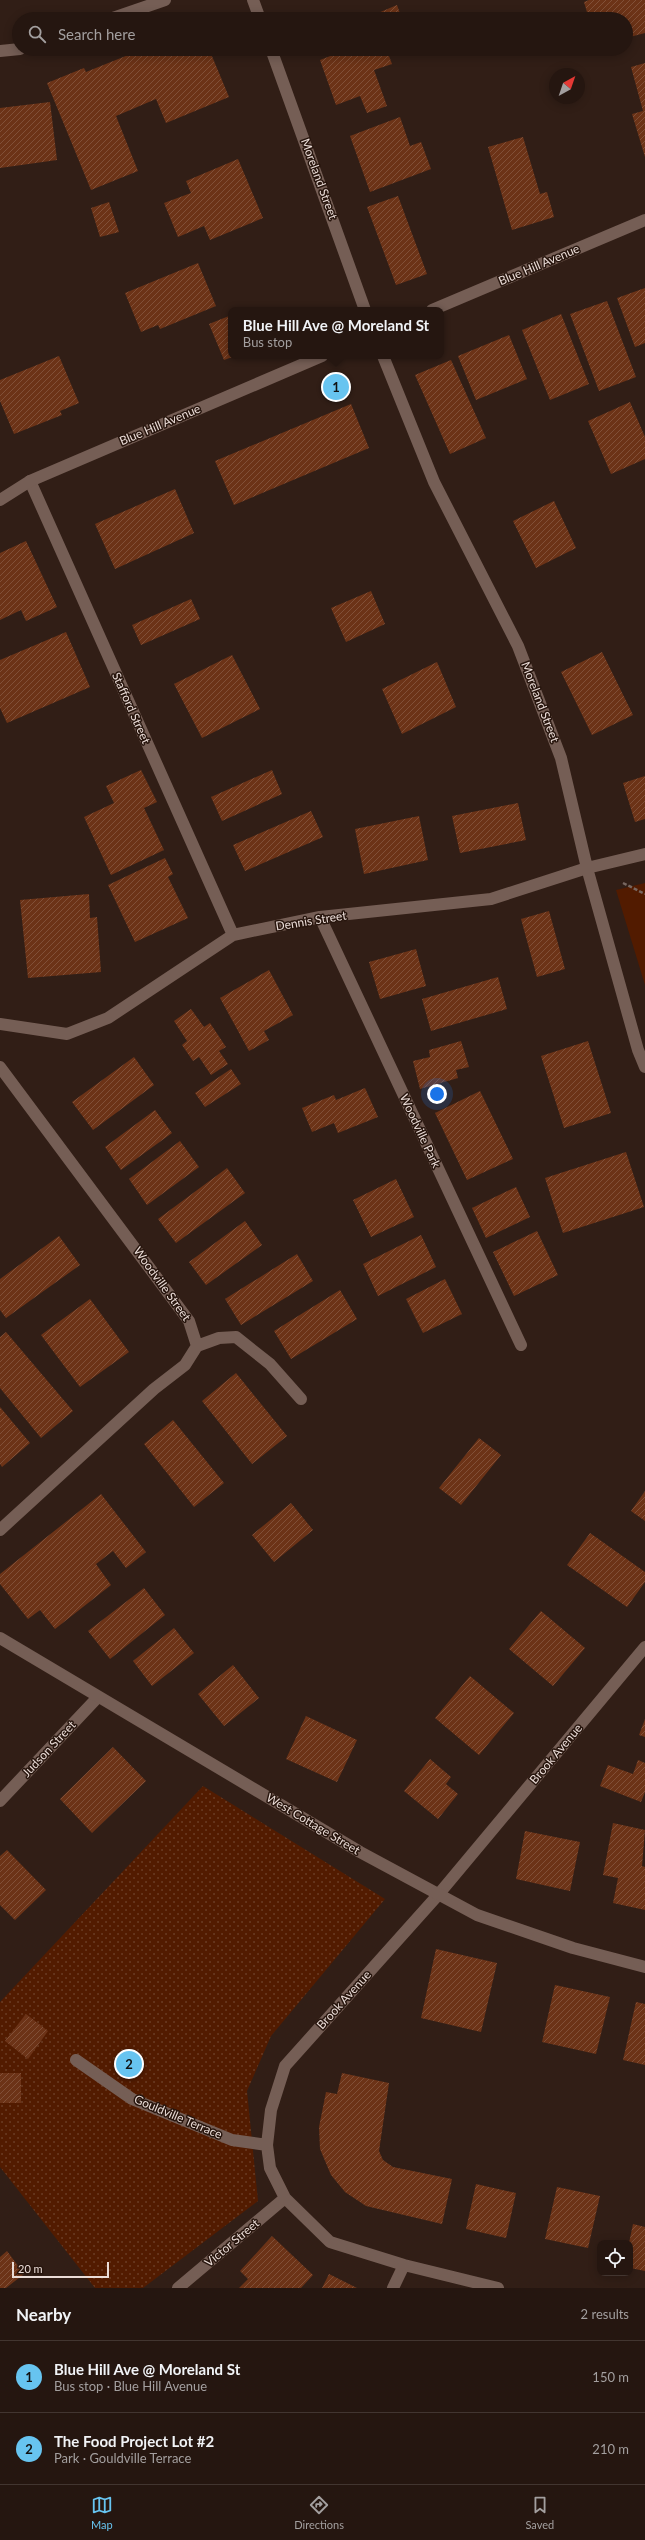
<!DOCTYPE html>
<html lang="en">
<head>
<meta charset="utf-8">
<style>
	:root { --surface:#251610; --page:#31231e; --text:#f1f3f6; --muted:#a39f9f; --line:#423530; --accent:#67c4f0 }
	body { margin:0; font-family:Lato,sans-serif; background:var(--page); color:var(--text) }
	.controls { position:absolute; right:12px; bottom:12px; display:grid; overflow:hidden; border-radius:8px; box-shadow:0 2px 10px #0003 }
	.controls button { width:36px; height:36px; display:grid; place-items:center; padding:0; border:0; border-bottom:1px solid var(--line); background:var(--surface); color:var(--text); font:20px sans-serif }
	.compass { position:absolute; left:549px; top:68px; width:36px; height:36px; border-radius:50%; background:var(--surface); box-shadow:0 2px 10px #0003; rotate:40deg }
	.scale { position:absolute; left:12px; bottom:10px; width:97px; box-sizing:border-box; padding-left:4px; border:2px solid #eadcd7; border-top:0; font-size:11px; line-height:14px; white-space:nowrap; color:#eadcd7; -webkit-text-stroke:3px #27150d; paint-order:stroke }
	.you { position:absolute; left:437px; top:1094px; width:14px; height:14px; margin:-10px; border:3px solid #fff; border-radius:50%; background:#1a73e8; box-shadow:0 0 0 6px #1a73e833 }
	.badge { display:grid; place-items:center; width:26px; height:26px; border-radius:50%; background:var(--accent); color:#111; font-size:13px; font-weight:700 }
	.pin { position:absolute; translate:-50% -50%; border:2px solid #fff; box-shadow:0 1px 4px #0006 }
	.popup { position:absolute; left:228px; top:307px; width:216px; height:52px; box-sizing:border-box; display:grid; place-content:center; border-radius:8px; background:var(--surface); filter:drop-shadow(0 1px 3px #0005); font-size:13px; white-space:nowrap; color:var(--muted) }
	.popup b { font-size:15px; color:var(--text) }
	.popup::after { content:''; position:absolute; left:50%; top:100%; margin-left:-8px; border:8px solid transparent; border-top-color:var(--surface) }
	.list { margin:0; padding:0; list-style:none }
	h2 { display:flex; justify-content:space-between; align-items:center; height:52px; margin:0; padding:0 16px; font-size:17px }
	h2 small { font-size:13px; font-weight:400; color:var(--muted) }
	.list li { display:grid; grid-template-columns:26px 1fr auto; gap:12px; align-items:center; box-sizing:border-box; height:72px; padding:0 16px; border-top:1px solid var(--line) }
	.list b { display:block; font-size:15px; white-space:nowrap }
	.list p { margin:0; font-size:13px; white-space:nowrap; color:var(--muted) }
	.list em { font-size:13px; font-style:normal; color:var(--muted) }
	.icon { flex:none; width:22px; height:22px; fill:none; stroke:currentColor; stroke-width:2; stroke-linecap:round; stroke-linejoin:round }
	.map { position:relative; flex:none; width:645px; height:2288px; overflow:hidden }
	.search { position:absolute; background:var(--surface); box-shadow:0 2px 10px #0003; left:12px; right:12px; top:12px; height:44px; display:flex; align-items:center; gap:10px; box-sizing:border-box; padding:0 14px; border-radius:22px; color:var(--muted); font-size:15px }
	.sheet { height:196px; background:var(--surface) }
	nav { display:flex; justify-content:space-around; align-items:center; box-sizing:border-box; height:56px; border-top:1px solid var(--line); background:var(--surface); font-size:11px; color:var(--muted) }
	nav a { display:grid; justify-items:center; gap:2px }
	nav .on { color:var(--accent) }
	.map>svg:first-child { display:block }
	.green { fill:#521b00 }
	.garden { fill:url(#garden-dots) }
	.building { fill:url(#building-hatch) }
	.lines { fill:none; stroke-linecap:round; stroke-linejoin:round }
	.path { stroke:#786760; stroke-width:2.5; stroke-dasharray:4 2; stroke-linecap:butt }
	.street { stroke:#755e55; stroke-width:12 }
	.secondary { stroke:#755e55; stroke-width:12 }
	.labels { text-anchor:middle; stroke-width:3; stroke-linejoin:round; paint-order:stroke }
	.street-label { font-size:12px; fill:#eadcd7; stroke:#27150d }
</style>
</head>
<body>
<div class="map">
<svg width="645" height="2288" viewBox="0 0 645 2288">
	<defs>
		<pattern id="garden-dots" width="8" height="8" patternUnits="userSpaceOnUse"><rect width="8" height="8" fill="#521b00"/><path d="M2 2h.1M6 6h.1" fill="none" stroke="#6b3c24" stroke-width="1.8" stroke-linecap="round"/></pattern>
		<pattern id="building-hatch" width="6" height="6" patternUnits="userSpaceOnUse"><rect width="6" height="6" fill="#6c3317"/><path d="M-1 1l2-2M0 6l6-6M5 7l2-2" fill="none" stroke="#815038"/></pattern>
	</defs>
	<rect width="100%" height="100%" fill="#311e16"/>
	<path class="green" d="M645 883V985L616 890Z"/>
	<path class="garden" d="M203 1786 385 1899 271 2036 247 2091 258 2201 143 2288H95L0 2167V2002Z"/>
	<path class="building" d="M589 0H645V33L626 38V19H589L584 2Z
		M397 5 402 19H380L378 13Z
		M143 49H209L229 97 166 123 156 99 116 116 138 171 91 190 47 83 84 68 86 72Z
		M336 49H407L389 56 392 64 374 70 387 106 367 113 360 96 336 105 320 60 338 53Z
		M645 63V157L632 114 643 111 631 67Z
		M50 102 57 160 0 168V108Z
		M400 117 410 146 421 142 431 169 370 192 350 136Z
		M523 137 540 194 547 192 554 217 512 230 488 147Z
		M238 159 263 218 210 240 204 226 178 237 164 203 191 193 186 181Z
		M398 196 427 274 396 285 367 207Z
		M109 202 119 232 100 237 91 208Z
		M198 263 216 306 160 329 158 325 141 332 125 293Z
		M645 288V343L635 347 617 298Z
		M607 301 636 377 599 391 570 314Z
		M561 314 589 384 550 400 522 330Z
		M229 316 231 321V356H235L224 360 209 324Z
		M509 335 527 379 476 400 458 356Z
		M59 356 79 403 60 411 62 415 14 434 0 401V380Z
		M451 360 486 438 450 454 415 375Z
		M630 402 645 437V459L611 474 588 421Z
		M351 404 369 448 234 505 215 461Z
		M175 489 194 533 115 569 95 524Z
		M554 501 576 548 536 568 513 521Z
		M26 541 57 607 26 621 21 610 0 620V553Z
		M371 591 385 624 346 642 331 608Z
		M191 599 200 619 141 645 132 625Z
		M66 632 90 687 7 723 0 708V660Z
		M602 652 633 715 592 735 561 672Z
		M232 655 260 709 202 738 174 684Z
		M437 662 456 707 402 734 382 689Z
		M141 770 157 802 144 808 164 850 111 875 84 817 114 803 106 786Z
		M272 770 282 794 222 821 211 797Z
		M645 776V819L635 822 623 783Z
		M518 803 526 840 460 853 452 816Z
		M311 811 323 837 245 871 233 845Z
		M419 816 428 860 364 874 355 829Z
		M165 858 173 874 168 877 188 918 135 942 108 885Z
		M89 894 90 918 97 917 101 972 28 978 20 900Z
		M549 911 565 969 537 977 521 919Z
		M416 949 426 986 380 999 369 962Z
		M269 970 293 1015 264 1031 269 1040 249 1051 220 998Z
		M498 977 507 1009 431 1031 422 999Z
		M191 1009 204 1027 210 1023 226 1047 219 1051 228 1064 211 1075 199 1057 193 1061 182 1045 187 1041 174 1021Z
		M461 1041 469 1067 456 1070 458 1078 420 1089 413 1061 430 1057 429 1050Z
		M588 1041 611 1113 564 1128 541 1056Z
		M134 1057 154 1085 93 1130 72 1102Z
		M231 1069 241 1084 205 1107 195 1093Z
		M365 1088 378 1117 338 1133 334 1123 312 1132 302 1108 334 1095 336 1100Z
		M480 1091 513 1159 467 1180 435 1113Z
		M155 1110 172 1133 121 1170 105 1147Z
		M180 1141 199 1167 147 1205 129 1179Z
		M626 1152 644 1207 563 1233 545 1178Z
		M227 1168 245 1193 176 1243 158 1219Z
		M396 1179 414 1217 371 1237 353 1200Z
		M516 1187 530 1217 486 1238 472 1208Z
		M245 1221 262 1245 206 1285 189 1262Z
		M537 1231 558 1275 514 1296 493 1252Z
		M421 1235 436 1267 378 1296 363 1264Z
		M59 1236 80 1265 6 1318 0 1310V1279Z
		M297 1254 313 1281 241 1325 225 1299Z
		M445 1279 462 1314 423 1333 406 1299Z
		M340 1290 357 1319 291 1359 274 1331Z
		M90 1299 129 1352 80 1387 41 1335Z
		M6 1332 73 1411 41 1438 0 1388V1337Z
		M236 1373 287 1436 252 1464 202 1401Z
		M0 1407 30 1443 2 1467 0 1464Z
		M173 1420 224 1483 194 1507 144 1444Z
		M479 1438 501 1455 461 1505 439 1488Z
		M645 1491V1521L631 1511Z
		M101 1494 146 1552 126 1568 113 1551 96 1564 111 1585 55 1629 40 1610 28 1619 0 1584V1574Z
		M291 1503 313 1530 274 1562 252 1535Z
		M590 1533 645 1572V1582L627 1607 567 1565Z
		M144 1588 165 1615 110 1659 88 1631Z
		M541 1611 585 1648 553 1686 509 1649Z
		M174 1628 194 1653 152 1686 133 1661Z
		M233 1665 259 1698 224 1726 198 1694Z
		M470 1676 514 1713 479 1755 435 1718Z
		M306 1716 357 1740 337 1782 286 1759Z
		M645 1719V1737L639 1735Z
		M113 1747 146 1781 92 1833 60 1799Z
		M430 1759 451 1777 446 1784 458 1794 438 1819 404 1791Z
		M638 1760 645 1763V1792L641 1802 600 1786 608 1765 633 1774Z
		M613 1823 645 1830 642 1866 645 1867V1910L613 1903 618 1878 603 1875Z
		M525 1831 580 1842 570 1891 516 1879Z
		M7 1850 46 1890 15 1920 0 1905V1856Z
		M436 1949 497 1963 481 2032 421 2018Z
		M555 1985 610 1997 596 2054 542 2042Z
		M636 2002 645 2004V2065L623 2060Z
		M26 2014 48 2031 28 2059 5 2041Z
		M0 2073H21V2103H0Z
		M342 2073 389 2083 379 2151 383 2160 393 2167 452 2179 442 2224 366 2206 345 2192 331 2175 320 2149 319 2127 326 2092 337 2094Z
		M476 2184 516 2193 506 2238 466 2229Z
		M557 2187 600 2196 588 2248 545 2239Z
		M633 2224 645 2227V2271L630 2268 629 2243Z
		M272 2236 313 2275 301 2288H239L248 2279 240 2271Z
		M7 2251 24 2274 6 2288H0V2257Z
		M329 2274 357 2288H322Z"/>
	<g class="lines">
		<path class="path" d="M623 883 645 894"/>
		<path class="street" d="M253 0 260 19
			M110 19 165 0
			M271 49 365 310
			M0 51 20 49
			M383 356 434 482 518 646 561 758 587 868 638 1050 645 1067
			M30 481 233 935
			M320 917 521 1345
			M0 1024 67 1034 108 1018 233 935 320 917 491 899 587 868 645 854
			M0 1067 189 1321 197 1346 185 1365 154 1389 0 1530
			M197 1346 219 1338 236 1337 270 1364 301 1399
			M0 1801 98 1697
			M76 2060 132 2099 232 2140 267 2145
			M178 2288 285 2198
			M393 2288 404 2265
			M498 2288 404 2265 330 2242 285 2198 270 2168 267 2145 271 2110 285 2066 438 1895 645 1647"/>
		<path class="secondary" d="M432 310 645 220
			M0 500 30 481 322 356
			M0 1638 360 1852 477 1915 573 1948 645 1967"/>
	</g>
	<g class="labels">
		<g class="street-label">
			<text transform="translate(319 179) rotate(70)" y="4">Moreland Street</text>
			<text transform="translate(539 265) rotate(-23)" y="4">Blue Hill Avenue</text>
			<text transform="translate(160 425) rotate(-23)" y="4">Blue Hill Avenue</text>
			<text transform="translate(540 702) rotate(69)" y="4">Moreland Street</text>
			<text transform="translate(131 708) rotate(66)" y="4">Stafford Street</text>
			<text transform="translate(311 921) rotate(-9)" y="4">Dennis Street</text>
			<text transform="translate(420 1131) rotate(65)" y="4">Woodville Park</text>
			<text transform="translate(162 1284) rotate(54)" y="4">Woodville Street</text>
			<text transform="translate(49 1749) rotate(-47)" y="4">Judson Street</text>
			<text transform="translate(556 1754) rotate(-50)" y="4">Brook Avenue</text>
			<text transform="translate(313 1824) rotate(31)" y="4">West Cottage Street</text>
			<text transform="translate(344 2000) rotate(-48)" y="4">Brook Avenue</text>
			<text transform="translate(178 2117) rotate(23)" y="4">Gouldville Terrace</text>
			<text transform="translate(232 2243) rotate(-40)" y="4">Victor Street</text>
		</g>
	</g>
</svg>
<div class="controls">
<button><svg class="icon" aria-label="locate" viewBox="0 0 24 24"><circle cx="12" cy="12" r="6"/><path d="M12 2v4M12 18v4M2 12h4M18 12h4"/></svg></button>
</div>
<svg class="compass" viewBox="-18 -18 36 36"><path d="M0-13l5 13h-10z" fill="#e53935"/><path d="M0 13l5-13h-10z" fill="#a39f9f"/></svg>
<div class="scale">20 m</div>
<div class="you"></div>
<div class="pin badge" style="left:336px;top:387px">1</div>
<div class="popup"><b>Blue Hill Ave @ Moreland St</b>Bus stop</div>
<div class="pin badge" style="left:129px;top:2064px">2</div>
<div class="search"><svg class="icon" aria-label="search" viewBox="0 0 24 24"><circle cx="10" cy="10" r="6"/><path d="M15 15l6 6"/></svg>Search here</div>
</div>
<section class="sheet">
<h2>Nearby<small>2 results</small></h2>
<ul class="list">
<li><span class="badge">1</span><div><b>Blue Hill Ave @ Moreland St</b><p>Bus stop · Blue Hill Avenue</p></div><em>150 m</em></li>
<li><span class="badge">2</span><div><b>The Food Project Lot #2</b><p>Park · Gouldville Terrace</p></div><em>210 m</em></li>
</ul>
</section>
<nav>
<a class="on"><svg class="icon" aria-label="map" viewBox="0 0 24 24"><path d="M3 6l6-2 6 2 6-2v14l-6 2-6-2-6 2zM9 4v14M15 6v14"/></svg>Map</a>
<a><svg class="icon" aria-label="directions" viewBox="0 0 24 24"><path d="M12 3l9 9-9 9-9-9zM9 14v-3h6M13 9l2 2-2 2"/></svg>Directions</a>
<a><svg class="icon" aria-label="saved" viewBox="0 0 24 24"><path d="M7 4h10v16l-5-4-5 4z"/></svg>Saved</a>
</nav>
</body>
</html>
